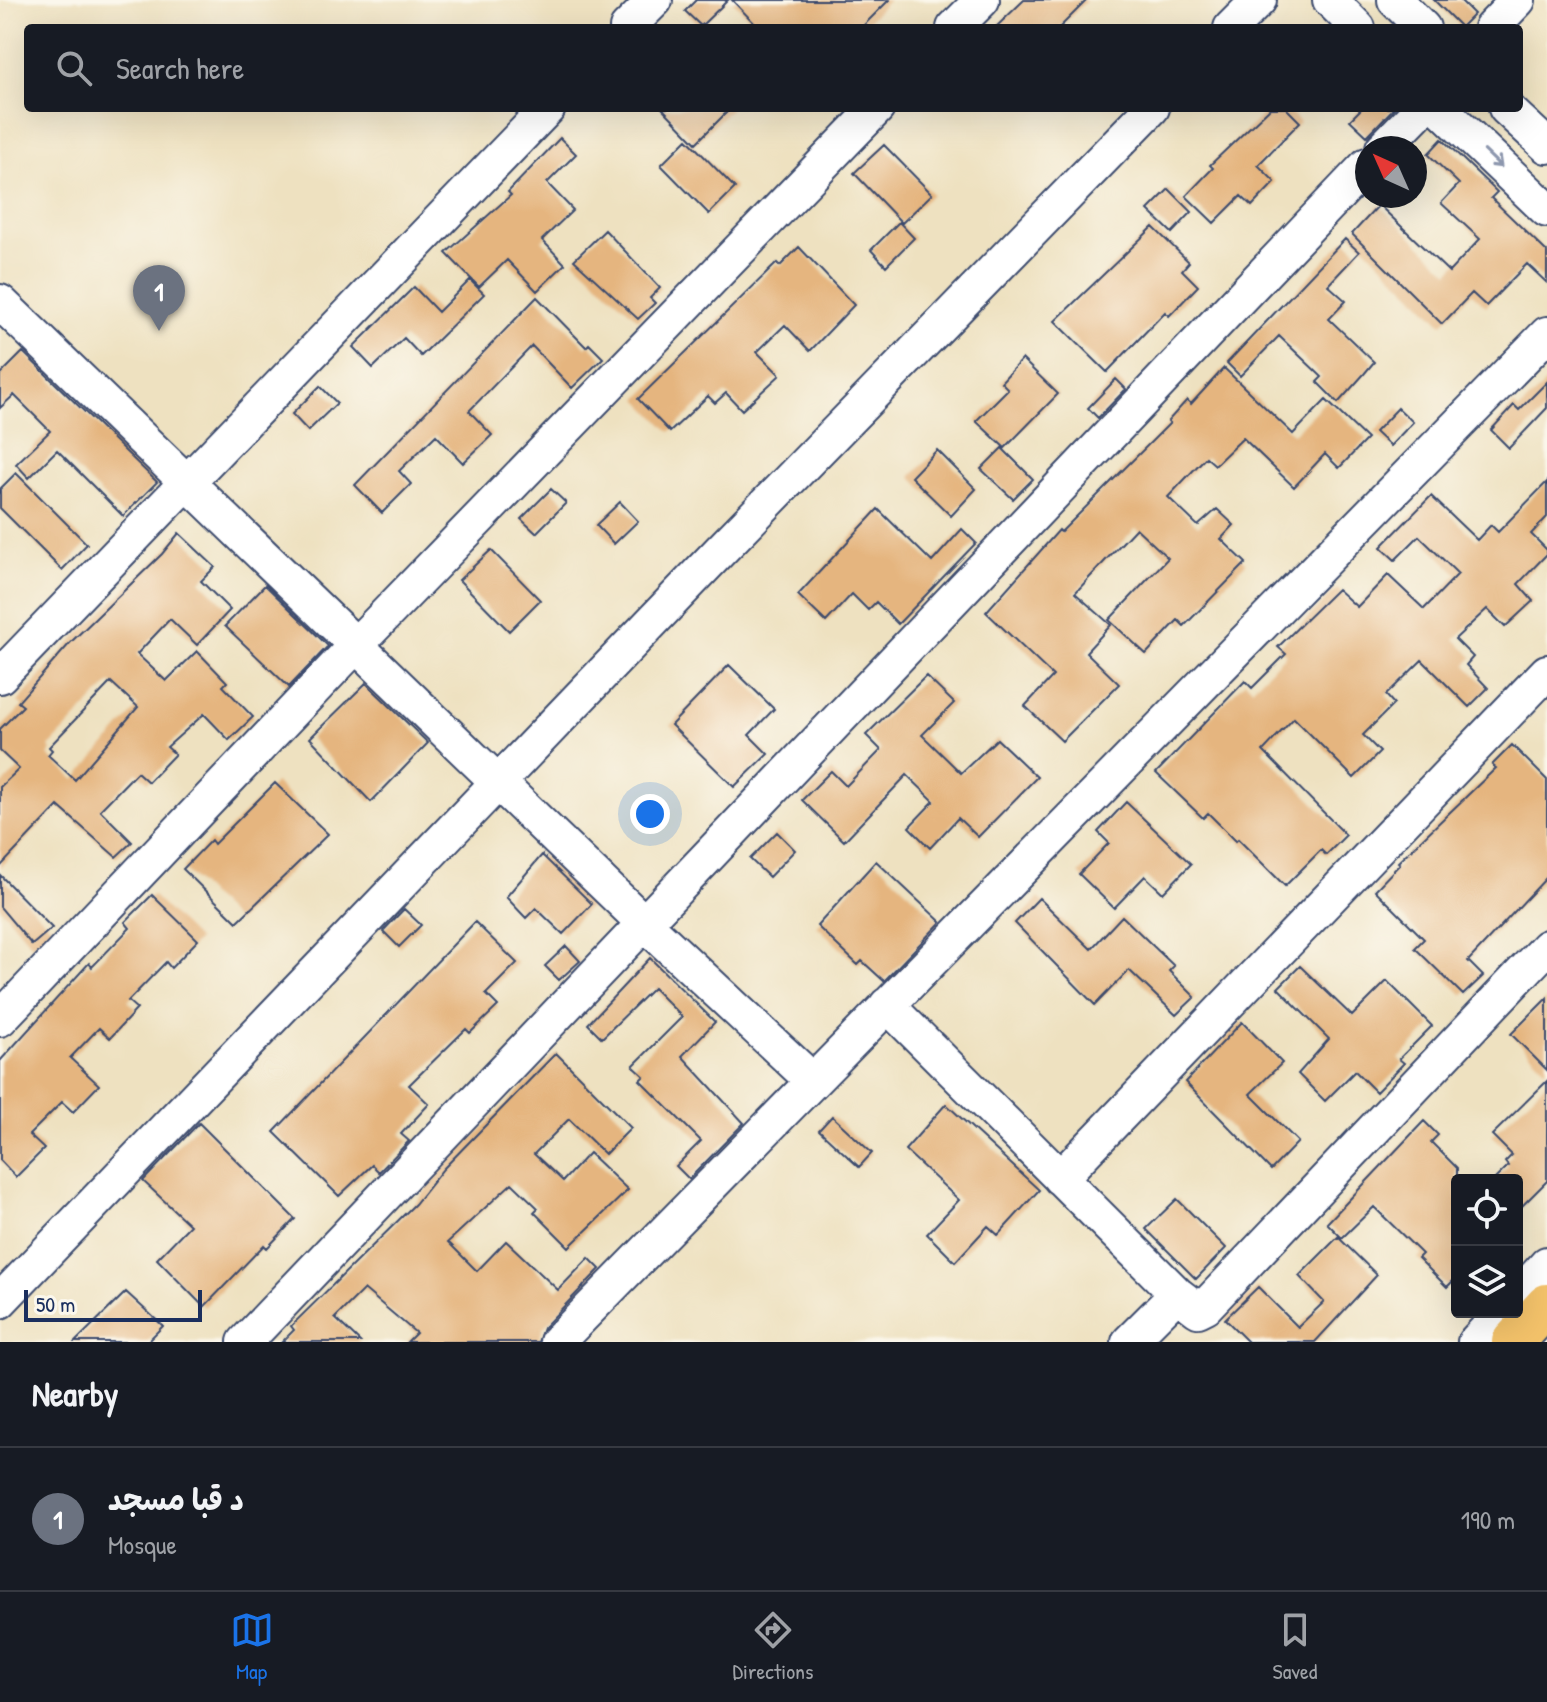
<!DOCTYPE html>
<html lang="en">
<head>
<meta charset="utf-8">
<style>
	:root { --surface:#171b24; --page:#242831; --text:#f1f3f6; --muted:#9ea1a6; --line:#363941; --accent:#1a73e8 }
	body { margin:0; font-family:"Patrick Hand","Playpen Sans Arabic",sans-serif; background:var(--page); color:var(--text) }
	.controls { position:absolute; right:24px; bottom:24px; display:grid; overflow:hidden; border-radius:8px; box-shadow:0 8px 32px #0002 }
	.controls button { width:72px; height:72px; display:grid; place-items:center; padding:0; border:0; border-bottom:2px solid var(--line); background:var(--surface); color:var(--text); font:40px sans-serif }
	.compass { position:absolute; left:1355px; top:136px; width:72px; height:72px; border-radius:50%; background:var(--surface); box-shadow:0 8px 32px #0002; rotate:315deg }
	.scale { position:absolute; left:24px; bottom:20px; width:178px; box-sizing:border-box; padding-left:8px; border:4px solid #1b2f5e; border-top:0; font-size:22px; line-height:28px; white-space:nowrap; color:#1b2f5e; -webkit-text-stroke:6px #fbf7ec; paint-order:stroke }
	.you { position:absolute; left:650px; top:814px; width:28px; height:28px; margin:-20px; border:6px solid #fff; border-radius:50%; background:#1a73e8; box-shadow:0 0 0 12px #1a73e833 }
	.badge { display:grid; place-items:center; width:52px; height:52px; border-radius:50%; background:var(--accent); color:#fff; font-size:26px; font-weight:700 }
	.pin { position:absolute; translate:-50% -66px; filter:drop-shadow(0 2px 4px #0008) }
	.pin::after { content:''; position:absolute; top:42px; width:28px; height:24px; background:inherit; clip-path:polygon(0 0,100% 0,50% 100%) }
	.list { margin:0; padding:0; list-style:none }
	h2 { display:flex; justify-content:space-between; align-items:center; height:104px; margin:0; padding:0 32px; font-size:34px }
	h2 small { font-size:26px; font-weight:400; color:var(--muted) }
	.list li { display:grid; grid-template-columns:52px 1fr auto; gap:24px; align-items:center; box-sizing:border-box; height:144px; padding:0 32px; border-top:2px solid var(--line) }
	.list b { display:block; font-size:30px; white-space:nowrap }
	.list p { margin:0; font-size:26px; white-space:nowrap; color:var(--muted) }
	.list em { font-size:26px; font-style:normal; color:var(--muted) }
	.icon { flex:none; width:44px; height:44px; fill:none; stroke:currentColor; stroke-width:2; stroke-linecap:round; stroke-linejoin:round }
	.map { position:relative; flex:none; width:1547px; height:1342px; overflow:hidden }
	.search { position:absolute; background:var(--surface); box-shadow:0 8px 32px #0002; left:24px; right:24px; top:24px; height:88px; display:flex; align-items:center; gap:20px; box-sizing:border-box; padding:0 28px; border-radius:8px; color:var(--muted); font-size:30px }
	.sheet { height:248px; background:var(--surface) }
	nav { display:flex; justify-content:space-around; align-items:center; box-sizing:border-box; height:112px; border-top:2px solid var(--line); background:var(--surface); font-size:22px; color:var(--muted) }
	nav a { display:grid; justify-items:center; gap:4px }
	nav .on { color:var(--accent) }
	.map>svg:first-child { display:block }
	.building { fill:#e5b57f; fill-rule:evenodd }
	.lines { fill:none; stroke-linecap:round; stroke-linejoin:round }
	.minor-casing { stroke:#3b4a6d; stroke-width:38 }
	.major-casing { stroke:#3b4a6d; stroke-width:46 }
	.minor { stroke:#fff; stroke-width:34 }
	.major { stroke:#f3c26a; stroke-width:42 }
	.oneway { stroke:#8d97ae }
</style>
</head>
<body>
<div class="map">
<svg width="1547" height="1342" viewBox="0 0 1547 1342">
	<rect width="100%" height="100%" fill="#fbf7ec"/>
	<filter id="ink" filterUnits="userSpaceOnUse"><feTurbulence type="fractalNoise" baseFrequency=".0125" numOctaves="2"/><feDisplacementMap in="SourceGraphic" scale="16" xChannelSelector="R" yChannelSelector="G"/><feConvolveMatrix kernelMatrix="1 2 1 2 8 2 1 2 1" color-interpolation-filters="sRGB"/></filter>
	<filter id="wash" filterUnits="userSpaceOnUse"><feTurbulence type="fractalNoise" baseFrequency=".006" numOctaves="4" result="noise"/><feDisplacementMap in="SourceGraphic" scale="32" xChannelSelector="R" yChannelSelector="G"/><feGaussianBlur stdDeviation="1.8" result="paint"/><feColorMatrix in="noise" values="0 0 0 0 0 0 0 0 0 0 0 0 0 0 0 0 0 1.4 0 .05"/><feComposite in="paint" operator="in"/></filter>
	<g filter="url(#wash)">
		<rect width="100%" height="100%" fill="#eee1c0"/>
		<g id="blocks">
			<path class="building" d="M696 0H728L701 26 685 11Z
				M732 0H889L861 28H759Z
				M1024 0H1087L1059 28H995Z
				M1434 0H1460L1474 14 1461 27Z
				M662 108H731L696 143Z
				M1270 108H1286L1300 122 1258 165 1275 182 1252 206 1241 196 1214 223 1186 196 1213 168 1210 165Z
				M1362 108H1394L1367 136 1350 120Z
				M560 138 576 154 547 183 573 210 542 240 565 264 537 291 507 260 479 287 446 253 511 195 508 192Z
				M687 139 735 188 709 214 661 165Z
				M1442 139 1497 192 1491 198 1547 252V283L1527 264 1486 306 1472 293 1442 324 1352 234 1379 205 1449 272 1480 239 1441 203 1459 184 1428 154Z
				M884 145 932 194 902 223 854 173Z
				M1169 189 1192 212 1172 233 1148 210Z
				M899 222 914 238 886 266 871 250Z
				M1153 227 1189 262 1182 270 1198 286 1169 316 1165 312 1107 372 1055 321Z
				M605 230 660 288 650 298 655 303 638 319 574 260Z
				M1345 239 1359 252 1328 285 1346 301 1329 319 1374 362 1364 374 1338 403 1317 382 1322 377 1279 336 1240 376 1227 363Z
				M799 247 854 305 810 351 785 325 757 352 780 375 742 410 726 393 715 403 708 396 670 432 638 399 777 263 780 266Z
				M470 280 484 294 421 356 404 338 373 368 353 347 414 287 438 312Z
				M537 297 586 347 589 344 603 358 572 388 532 346 469 411 492 435 463 463 436 435 399 471 411 484 382 513 355 485Z
				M23 352 157 482 123 516 57 450 29 478 16 464 50 431 14 395 0 408V375Z
				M1022 359 1058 394 1005 448 976 421 1008 389 1001 382Z
				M1224 368 1293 434 1326 400 1367 439 1339 468 1325 454 1294 487 1243 438 1215 465 1206 457 1168 497 1198 526 1217 509 1234 525 1221 539 1246 563 1184 626 1178 620 1146 654 1109 620 1168 558 1136 528 1075 593 1111 625 1086 652 1119 684 1062 741 1025 706 1053 676 986 612 1059 530 1061 532 1170 423 1168 421 1187 400 1191 404Z
				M1116 379 1126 389 1098 418 1088 408Z
				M1547 382V408L1509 448 1491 430 1514 405 1519 410Z
				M320 386 337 403 308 431 292 414Z
				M1398 408 1413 422 1390 446 1375 432Z
				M1002 448 1033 479 1013 499 981 469Z
				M937 450 976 489 951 516 911 477Z
				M16 473 87 544 62 570 0 508V489Z
				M1547 482V517L1531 534 1547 550V554L1518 584 1533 601 1505 627 1487 609 1455 639 1473 657 1466 665 1488 688 1469 707 1422 660 1386 695 1394 704 1363 735 1380 752 1354 778 1294 718 1263 751 1346 835 1326 855 1321 850 1285 886 1238 839 1236 841 1208 813 1203 818 1156 773 1245 681 1252 688 1286 654 1278 647 1337 589 1357 607 1388 575 1424 609 1458 574 1419 536 1395 560 1381 547 1431 496 1477 540 1491 525 1498 532Z
				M551 489 566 503 536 533 521 519Z
				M620 502 638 521 614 544 596 525Z
				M878 509 932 562 962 529 976 543 898 624 876 602 868 610 852 594 826 622 798 595Z
				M179 533 215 567 201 581 230 610 197 645 170 619 137 654 166 681 197 651 227 682 223 686 253 717 229 740 204 714 167 747 175 754 148 782 137 772 100 810 132 842 116 857 58 806 0 867V787L19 769 0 751V729L23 706 18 702 70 643 162 554ZM111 682 138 707 75 780 48 755 52 750 49 747Z
				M491 550 540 600 509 631 459 580Z
				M265 585 328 646 289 687 225 626Z
				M729 665 774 709 749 735 768 754 734 787 671 725Z
				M926 676 954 703 922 735 961 773 997 739 1037 777 978 837 958 818 930 848 909 827 934 801 907 775 844 841 802 800 831 771 846 786 881 750 866 735Z
				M366 683 428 743 371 802 310 738Z
				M1512 745 1547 780V877L1468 961 1483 976 1463 995 1415 948 1424 939 1375 890 1400 864 1398 862 1496 768 1492 765Z
				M275 783 328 834 237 922 183 869 211 840 214 844Z
				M1126 802 1191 864 1163 893 1145 876 1114 908 1079 874 1109 843 1098 832Z
				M777 832 795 850 769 877 750 859Z
				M542 855 592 904 563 934 536 908 526 918 506 897Z
				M876 861 941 922 884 981 862 961 858 965 817 926Z
				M0 875 52 928 32 945 0 907Z
				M152 895 198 940 171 968 166 962 128 1001 137 1009 110 1038 99 1028 70 1058 99 1085 73 1112 62 1102 29 1135 44 1149 16 1177 0 1160V1061L89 963 92 967 130 928 125 922Z
				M1039 898 1091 949 1122 916 1174 966 1169 971 1195 997 1176 1015 1129 970 1095 1005 1015 923Z
				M404 909 421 925 399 947 383 931Z
				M475 922 517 963 486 994 498 1006 470 1033 466 1029 409 1085 429 1104 401 1134 409 1141 379 1172 372 1165 339 1196 274 1132Z
				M566 946 580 961 559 980 545 966Z
				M650 958 715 1022 682 1056 744 1123 689 1179 676 1166 701 1141 640 1080 644 1076 633 1066 682 1017 653 988 602 1038 588 1024Z
				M1300 966 1352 1016 1387 981 1432 1026 1399 1059 1404 1063 1376 1092 1355 1071 1325 1101 1298 1074 1329 1039 1278 988Z
				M1547 998V1070L1511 1034Z
				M1242 1022 1282 1063 1250 1094 1298 1142 1271 1170 1185 1082Z
				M556 1053 631 1128 605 1154 569 1119 534 1154 563 1181 589 1153 628 1190 569 1247 534 1212 538 1208 512 1183 448 1242 477 1271 506 1241 558 1290 589 1258 600 1269 543 1328 538 1342H407L416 1333 364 1289 335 1318 360 1342H282L294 1330 291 1326 415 1204 443 1169Z
				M1547 1081V1181L1517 1211V1180H1494L1508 1166 1505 1162 1512 1155 1492 1135Z
				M946 1104 1039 1190 998 1235 988 1226 955 1262 927 1234 959 1200 905 1150Z
				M832 1116 872 1153 859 1167 819 1130Z
				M1424 1121 1438 1135 1431 1142 1457 1168V1277L1447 1287 1418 1258 1422 1254 1374 1207 1342 1238 1327 1223Z
				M199 1123 295 1219 267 1248 264 1245 204 1307 157 1259 190 1225 143 1181Z
				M1177 1199 1226 1248 1196 1279 1146 1229Z
				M1338 1237 1377 1275 1315 1342H1248L1225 1319 1258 1287 1298 1327 1324 1302 1299 1276Z
				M126 1292 163 1326 147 1342H75Z"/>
		</g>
	</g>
	<g filter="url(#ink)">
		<use href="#blocks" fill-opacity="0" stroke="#3b4a6d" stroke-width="2"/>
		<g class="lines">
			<defs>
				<path id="minor" d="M1330 0 1358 28
					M1395 0 1423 28
					M627 28 655 0
					M954 28 982 0
					M1231 28 1259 0
					M1491 28 1518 0
					M1440 108 1547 210
					M1506 108 1547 146
					M1383 148 1422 108
					M0 302 644 923 813 1081
					M0 676 548 108
					M887 1005 1177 1294 1198 1310 1206 1306 1547 947
					M0 1019 357 644 877 108
					M1060 1178 1547 672
					M1517 1297 1547 1264
					M0 1301 719 552 1152 108
					M245 1342 1367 165
					M557 1342 1547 334
					M1129 1342 1177 1294
					M1475 1342 1503 1312"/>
				<path id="major" d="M1513 1342 1547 1305"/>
			</defs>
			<use href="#minor" class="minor-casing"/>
			<use href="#major" class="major-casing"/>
			<use href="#minor" class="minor"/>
			<use href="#major" class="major"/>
		</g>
		<defs><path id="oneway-shaft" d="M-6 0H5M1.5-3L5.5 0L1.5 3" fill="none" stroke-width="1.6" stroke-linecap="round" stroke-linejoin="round" transform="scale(2)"/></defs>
		<use class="oneway" href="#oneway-shaft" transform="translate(1493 159) rotate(44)"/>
	</g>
</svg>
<div class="controls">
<button><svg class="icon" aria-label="locate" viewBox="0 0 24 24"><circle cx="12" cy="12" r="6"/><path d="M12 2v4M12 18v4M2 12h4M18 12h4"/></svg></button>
<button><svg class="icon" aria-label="layers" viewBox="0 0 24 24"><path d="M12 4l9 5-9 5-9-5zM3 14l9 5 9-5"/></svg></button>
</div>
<svg class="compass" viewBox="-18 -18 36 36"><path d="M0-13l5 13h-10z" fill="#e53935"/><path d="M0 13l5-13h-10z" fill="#9ea1a6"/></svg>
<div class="scale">50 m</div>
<div class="you"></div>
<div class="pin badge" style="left:159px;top:331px;background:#6b7280">1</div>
<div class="search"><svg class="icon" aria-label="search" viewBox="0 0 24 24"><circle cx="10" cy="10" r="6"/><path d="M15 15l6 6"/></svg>Search here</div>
</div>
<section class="sheet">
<h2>Nearby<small></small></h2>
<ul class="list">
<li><span class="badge" style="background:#6b7280">1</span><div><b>د قبا مسجد</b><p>Mosque</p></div><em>190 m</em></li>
</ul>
</section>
<nav>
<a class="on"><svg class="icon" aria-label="map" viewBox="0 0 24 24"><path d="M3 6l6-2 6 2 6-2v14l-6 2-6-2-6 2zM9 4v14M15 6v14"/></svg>Map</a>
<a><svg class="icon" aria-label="directions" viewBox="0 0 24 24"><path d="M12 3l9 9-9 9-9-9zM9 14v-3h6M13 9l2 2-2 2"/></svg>Directions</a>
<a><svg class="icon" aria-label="saved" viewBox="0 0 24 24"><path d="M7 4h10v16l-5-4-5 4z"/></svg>Saved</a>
</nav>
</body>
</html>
